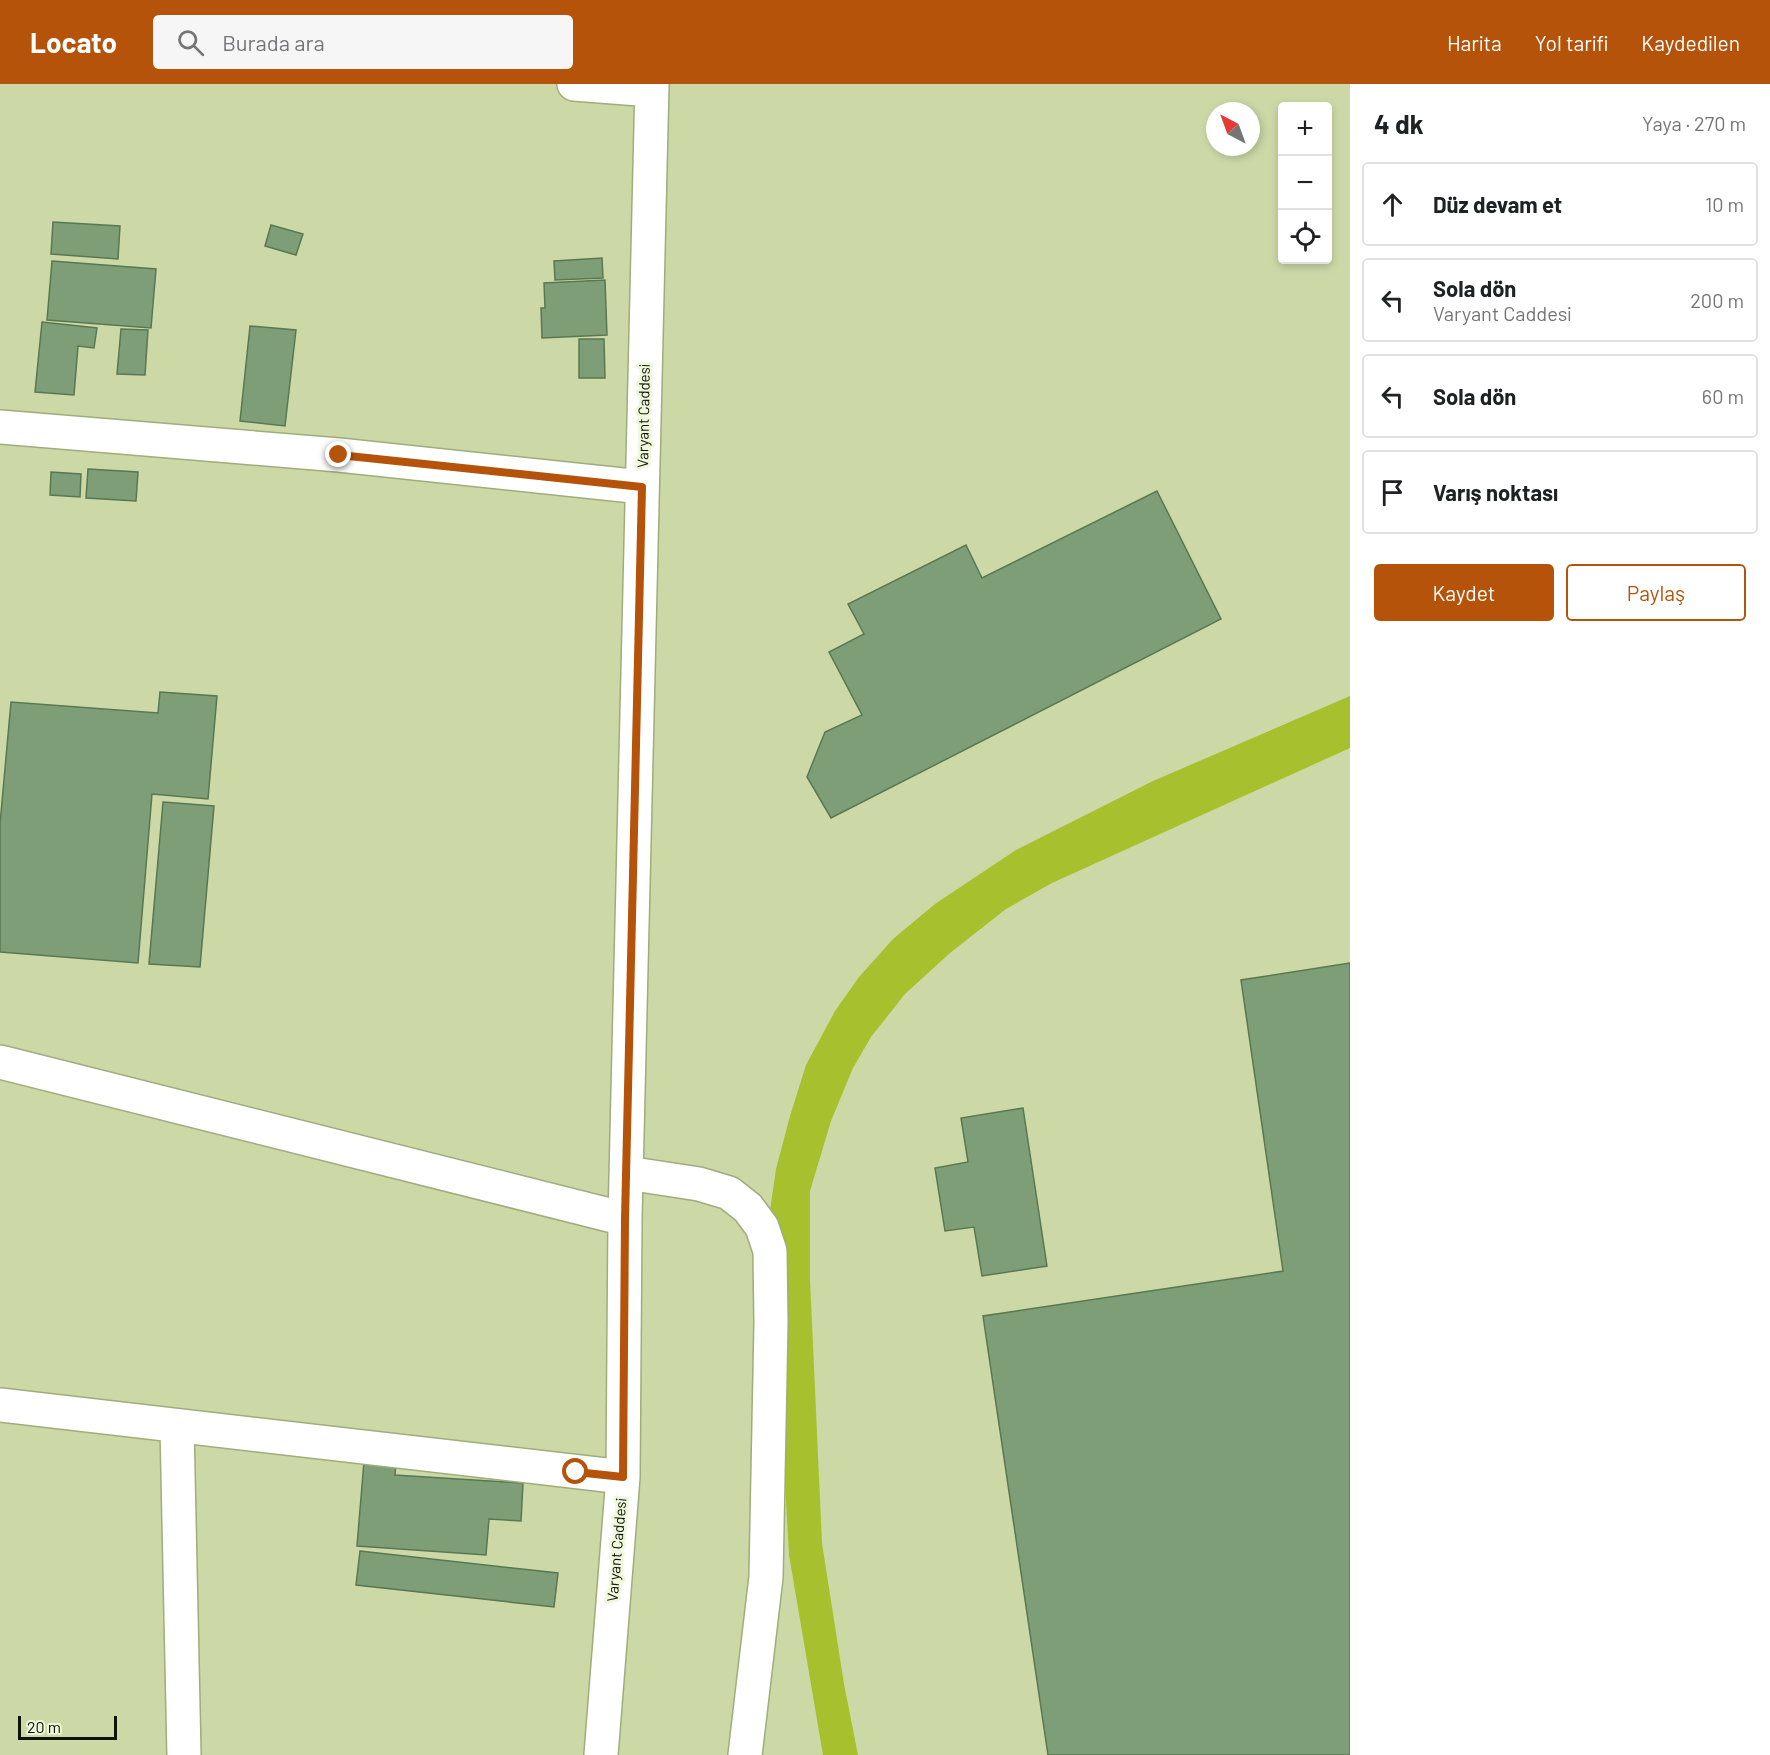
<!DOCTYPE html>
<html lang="tr">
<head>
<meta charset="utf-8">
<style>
	:root { --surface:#fff; --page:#f6f6f6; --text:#202124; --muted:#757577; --line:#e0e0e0; --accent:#b45309 }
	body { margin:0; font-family:Barlow,sans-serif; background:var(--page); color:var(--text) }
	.controls { position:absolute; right:18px; top:18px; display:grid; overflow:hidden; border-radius:6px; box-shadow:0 3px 9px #0003 }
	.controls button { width:54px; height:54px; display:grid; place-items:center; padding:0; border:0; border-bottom:2px solid var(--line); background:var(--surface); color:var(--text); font:30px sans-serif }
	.compass { position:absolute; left:1206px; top:18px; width:54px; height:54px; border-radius:50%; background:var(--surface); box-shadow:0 3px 9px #0003; rotate:319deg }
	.scale { position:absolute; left:18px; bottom:15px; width:99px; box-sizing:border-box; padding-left:6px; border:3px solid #0f1303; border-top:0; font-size:16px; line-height:21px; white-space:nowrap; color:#0f1303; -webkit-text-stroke:4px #eff7dd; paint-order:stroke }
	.stop { position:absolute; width:18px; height:18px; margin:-14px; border:4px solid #b45309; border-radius:50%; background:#fff }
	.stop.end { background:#b45309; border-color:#fff; box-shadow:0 2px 6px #0008 }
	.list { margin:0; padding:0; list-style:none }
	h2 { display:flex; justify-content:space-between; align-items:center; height:78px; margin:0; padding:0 24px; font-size:26px }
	h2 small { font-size:20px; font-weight:400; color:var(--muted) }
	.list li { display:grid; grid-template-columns:39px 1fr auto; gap:18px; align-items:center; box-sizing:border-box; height:84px; margin:0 12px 12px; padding:0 12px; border:2px solid var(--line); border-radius:6px }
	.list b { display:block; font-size:22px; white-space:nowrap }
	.list p { margin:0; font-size:20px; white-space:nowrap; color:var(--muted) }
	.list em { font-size:20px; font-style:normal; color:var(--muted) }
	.actions { display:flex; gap:12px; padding:18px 24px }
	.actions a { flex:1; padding:14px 0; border:2px solid var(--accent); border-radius:6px; text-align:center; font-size:21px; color:var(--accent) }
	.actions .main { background:var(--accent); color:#fff }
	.icon { flex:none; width:33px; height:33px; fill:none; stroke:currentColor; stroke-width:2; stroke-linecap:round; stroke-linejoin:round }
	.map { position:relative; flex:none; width:1350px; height:1671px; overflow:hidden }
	header { display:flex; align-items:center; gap:36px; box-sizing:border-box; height:84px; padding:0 30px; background:var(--accent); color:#fff }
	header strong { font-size:28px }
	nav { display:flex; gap:33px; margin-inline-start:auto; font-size:21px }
	.search { width:420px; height:54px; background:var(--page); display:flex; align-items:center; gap:15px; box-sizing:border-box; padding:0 21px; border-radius:6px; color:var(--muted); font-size:22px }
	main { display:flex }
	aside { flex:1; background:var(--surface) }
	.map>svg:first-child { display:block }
	.water { fill:#a6c12d }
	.building { fill:#7d9e76; stroke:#597852; stroke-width:1.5 }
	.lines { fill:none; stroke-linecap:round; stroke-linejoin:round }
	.minor-casing { stroke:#9fac7b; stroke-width:36 }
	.minor { stroke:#fff; stroke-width:33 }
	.route { stroke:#b45309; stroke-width:8 }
	.labels { text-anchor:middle; stroke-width:6; stroke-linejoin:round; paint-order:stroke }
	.street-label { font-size:15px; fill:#0f1303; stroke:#eff7dd }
</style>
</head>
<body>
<header>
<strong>Locato</strong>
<div class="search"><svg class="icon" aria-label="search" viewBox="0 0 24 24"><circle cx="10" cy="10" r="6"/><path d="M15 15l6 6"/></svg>Burada ara</div>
<nav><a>Harita</a><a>Yol tarifi</a><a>Kaydedilen</a></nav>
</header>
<main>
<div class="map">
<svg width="1350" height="1671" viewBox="0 0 1350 1671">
	<rect width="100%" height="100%" fill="#ccd9a7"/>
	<path class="water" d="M1350 612V664L1052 799 1006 825 950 869 905 910 871 953 853 984 831 1037 810 1107V1195L822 1459 844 1600 858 1671H823L789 1471 774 1199 768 1140 776 1085 790 1032 806 981 835 927 859 893 893 855 935 820 1016 766 1153 697Z"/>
	<path class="building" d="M53 138 120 142 118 175 51 170Z
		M271 141 303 150 296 171 265 162Z
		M602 174 603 194 555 196 554 177Z
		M52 177 156 185 151 244 47 236Z
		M605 196 607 251 542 254 541 224H545L544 199Z
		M42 238 97 244 94 264 78 262 74 311 35 308Z
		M250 242 296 246 285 342 240 337Z
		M121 245 148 246 145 291 117 290Z
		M579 255H604L605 294H579Z
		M88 385 138 388 136 417 86 414Z
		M51 388 81 390 80 413 50 411Z
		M1157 407 1221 535 831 734 807 693 825 648 862 631 829 568 864 550 848 520 966 461 982 494Z
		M160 608 217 612 208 715 152 710 138 879 0 868V740L11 618 158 629Z
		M163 718 214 722 200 883 149 880Z
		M1350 879V1671H1048L983 1232 1283 1187 1241 896Z
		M1023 1024 1047 1182 982 1192 974 1143 945 1147 935 1084 968 1078 961 1034Z
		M364 1377 396 1379 395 1391 523 1399 521 1437 489 1435 486 1471 357 1462Z
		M360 1467 558 1489 554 1523 356 1501Z"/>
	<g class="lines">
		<defs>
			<path id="minor" d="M574 0 652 6
				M0 343 339 371 642 403
				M0 978 625 1135
				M627 1089 699 1100 729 1109 748 1124 762 1143 770 1167 771 1239 766 1493 745 1671
				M0 1321 623 1393
				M177 1342 184 1671
				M601 1671 623 1393 625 1135 652 0"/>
		</defs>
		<use href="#minor" class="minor-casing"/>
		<use href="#minor" class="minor"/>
	</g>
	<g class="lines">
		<path class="route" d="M339 371 642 403 625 1135 623 1393 576 1388"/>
	</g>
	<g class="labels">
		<g class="street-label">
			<text transform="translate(644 332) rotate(-89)" y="5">Varyant Caddesi</text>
			<text transform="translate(617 1466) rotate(-85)" y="5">Varyant Caddesi</text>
		</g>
	</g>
</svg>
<div class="controls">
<button>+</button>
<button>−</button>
<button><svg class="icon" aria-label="locate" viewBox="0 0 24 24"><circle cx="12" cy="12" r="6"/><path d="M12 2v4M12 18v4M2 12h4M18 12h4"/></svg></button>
</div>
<svg class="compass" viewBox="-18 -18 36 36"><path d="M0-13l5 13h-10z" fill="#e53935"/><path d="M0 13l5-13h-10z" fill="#757577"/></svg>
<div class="scale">20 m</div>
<div class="stop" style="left:576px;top:1388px"></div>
<div class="stop end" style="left:339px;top:371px"></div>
</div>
<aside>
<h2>4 dk<small>Yaya · 270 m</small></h2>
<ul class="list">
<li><svg class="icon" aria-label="ahead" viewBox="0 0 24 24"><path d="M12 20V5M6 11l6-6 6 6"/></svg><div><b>Düz devam et</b></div><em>10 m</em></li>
<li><svg class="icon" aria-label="left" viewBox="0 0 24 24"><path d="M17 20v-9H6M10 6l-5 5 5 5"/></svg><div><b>Sola dön</b><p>Varyant Caddesi</p></div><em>200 m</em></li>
<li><svg class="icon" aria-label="left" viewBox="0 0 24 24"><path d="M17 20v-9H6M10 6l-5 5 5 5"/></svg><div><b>Sola dön</b></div><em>60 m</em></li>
<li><svg class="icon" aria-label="arrive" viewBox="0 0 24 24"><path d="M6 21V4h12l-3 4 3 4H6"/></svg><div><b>Varış noktası</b></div></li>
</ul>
<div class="actions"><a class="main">Kaydet</a><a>Paylaş</a></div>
</aside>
</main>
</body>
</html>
